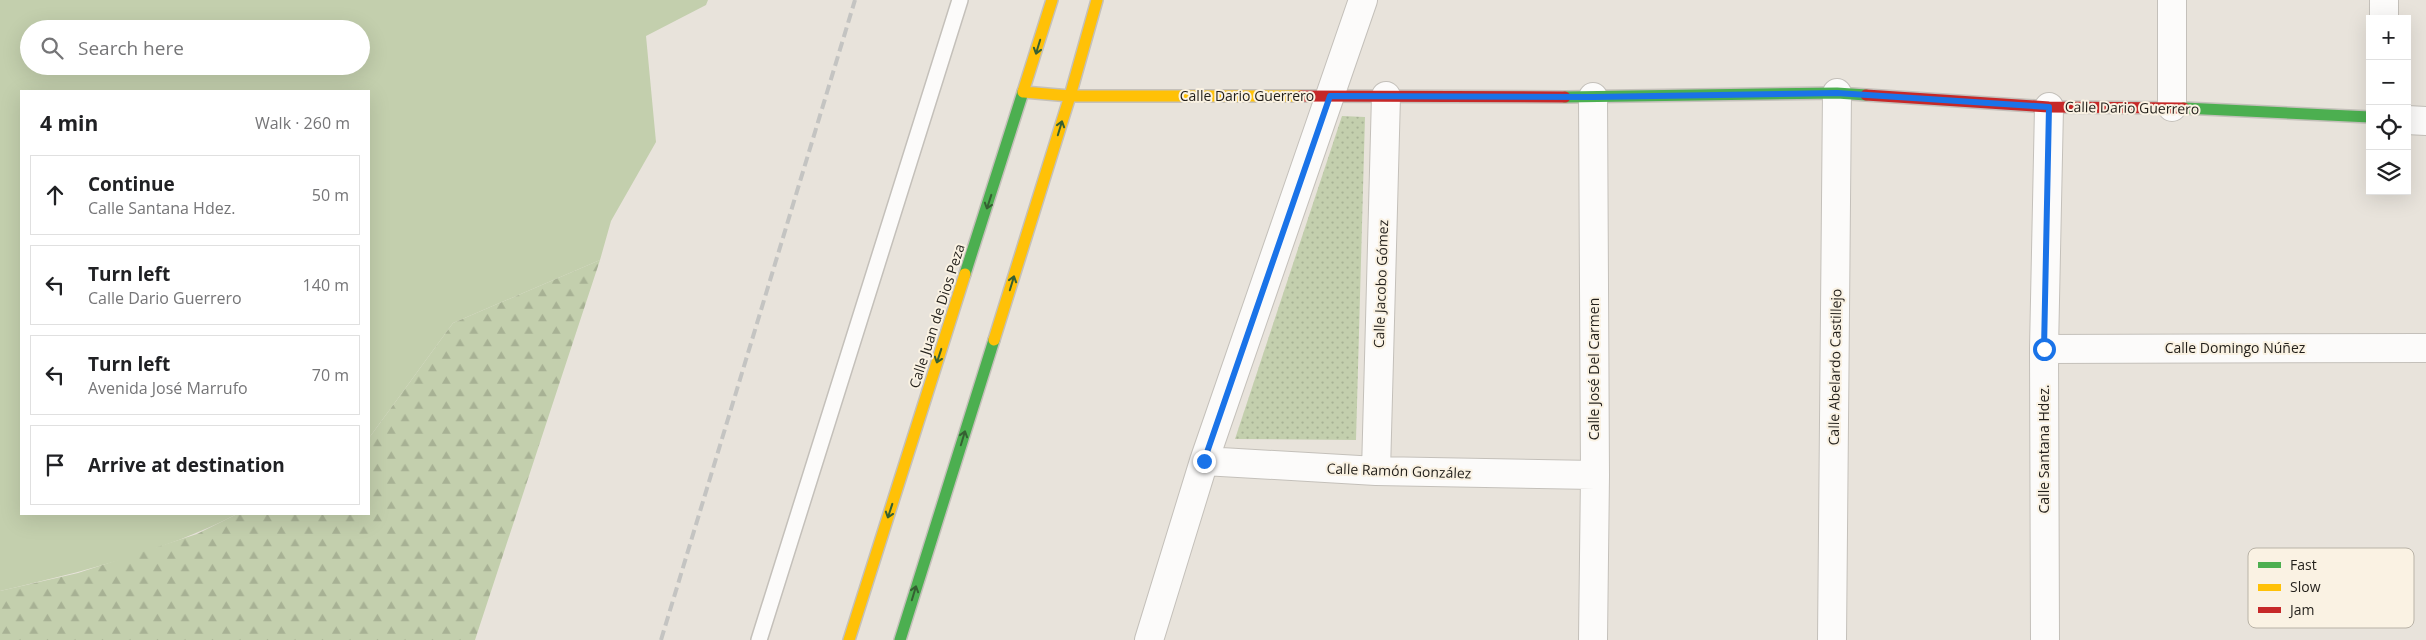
<!DOCTYPE html>
<html lang="en">
<head>
<meta charset="utf-8">
<style>
	:root { --surface:#fff; --page:#f2f2f2; --text:#202124; --muted:#757577; --line:#e0e0e0 }
	body { margin:0; font-family:"Open Sans",sans-serif; background:var(--page); color:var(--text) }
	.controls { position:absolute; right:15px; top:15px; display:grid; overflow:hidden; border-radius:0px; box-shadow:0 5px 20px #0002 }
	.controls button { width:45px; height:45px; display:grid; place-items:center; padding:0; border:0; border-bottom:1px solid var(--line); background:var(--surface); color:var(--text); font:25px sans-serif }
	.stop { position:absolute; width:15px; height:15px; margin:-11px; border:4px solid #1a73e8; border-radius:50%; background:#fff }
	.stop.end { background:#1a73e8; border-color:#fff; box-shadow:0 1px 5px #0008 }
	.list { margin:0; padding:0; list-style:none }
	h2 { display:flex; justify-content:space-between; align-items:center; height:65px; margin:0; padding:0 20px; font-size:21px }
	h2 small { font-size:16px; font-weight:400; color:var(--muted) }
	.list li { display:grid; grid-template-columns:32px 1fr auto; gap:15px; align-items:center; box-sizing:border-box; height:80px; margin:0 10px 10px; padding:0 10px; border:1px solid var(--line); border-radius:0px }
	.list b { display:block; font-size:19px; white-space:nowrap }
	.list p { margin:0; font-size:16px; white-space:nowrap; color:var(--muted) }
	.list em { font-size:16px; font-style:normal; color:var(--muted) }
	.icon { flex:none; width:28px; height:28px; fill:none; stroke:currentColor; stroke-width:2; stroke-linecap:round; stroke-linejoin:round }
	.map { position:relative; flex:none; width:2426px; height:640px; overflow:hidden }
	.search { position:absolute; background:var(--surface); box-shadow:0 5px 20px #0002; left:20px; top:20px; width:350px; height:55px; display:flex; align-items:center; gap:12px; box-sizing:border-box; padding:0 18px; border-radius:28px; color:var(--muted); font-size:19px }
	.panel { position:absolute; background:var(--surface); box-shadow:0 5px 20px #0002; left:20px; top:90px; width:350px; height:425px; border-radius:0px }
	.map>svg:first-child { display:block }
	.green { fill:#c3cfad; fill-rule:evenodd }
	.forest { fill:url(#forest-firs) }
	.park { fill:url(#park-dots) }
	.lines { fill:none; stroke-linecap:round; stroke-linejoin:round }
	.lane-casing { stroke:#c4c0ba; stroke-width:18 }
	.street-casing { stroke:#c4c0ba; stroke-width:30 }
	.fast-casing { stroke:#c4c0ba; stroke-width:14 }
	.slow-casing { stroke:#c4c0ba; stroke-width:14 }
	.jam-casing { stroke:#c4c0ba; stroke-width:14 }
	.lane { stroke:#fcfbfa; stroke-width:15 }
	.street { stroke:#fcfbfa; stroke-width:28 }
	.fast { stroke:#4caf50; stroke-width:11 }
	.slow { stroke:#ffc107; stroke-width:11 }
	.jam { stroke:#c62828; stroke-width:11 }
	.rail { stroke:#c4c4c2; stroke-width:4; stroke-dasharray:10 5; stroke-linecap:butt }
	.oneway { stroke:#356032 }
	.route { stroke:#1a73e8; stroke-width:6 }
	.labels { text-anchor:middle; stroke-width:4; stroke-linejoin:round; paint-order:stroke }
	.street-label { font-size:14px; fill:#221f1a; stroke:#faf2e3 }
	.key { fill:#faf2e3; stroke:#b9b3a7; stroke-width:1 }
	.key-label { font-size:14px; fill:#221f1a }
</style>
</head>
<body>
<div class="map">
<svg width="2426" height="640" viewBox="0 0 2426 640">
	<defs>
		<pattern id="forest-firs" width="22" height="20" patternUnits="userSpaceOnUse" patternTransform="scale(1.25)"><rect width="22" height="20" fill="#c3cfad"/><path d="M5 1l3.5 6h-7zM16 11l3.5 6h-7z" fill="#a7b194"/></pattern>
		<pattern id="park-dots" width="8" height="8" patternUnits="userSpaceOnUse" patternTransform="scale(1.25)"><rect width="8" height="8" fill="#c3cfad"/><path d="M2 2h.1M6 6h.1" fill="none" stroke="#a7b194" stroke-width="1.8" stroke-linecap="round"/></pattern>
	</defs>
	<rect width="100%" height="100%" fill="#e8e3db"/>
	<path class="green" d="M0 0H708L706 5 646 36 656 142 611 221 600 260 453 323 369 438V91H21V514H237C163 552 81 572 0 591ZM29 29H361V66H29Z"/>
	<path class="forest" d="M600 260 475 640H0V591L78 573 197 534 237 514H369V438L453 323Z"/>
	<path class="park" d="M1342 116 1365 117 1356 440 1235 439Z"/>
	<g class="lines">
		<defs>
			<path id="lane" d="M759 640 960 0"/>
			<path id="street" d="M2384 0V19
				M2172 107V0
				M2407 120 2426 121
				M2044 349 2426 348
				M1204 461 1376 471 1595 475
				M1376 471 1386 96
				M1149 640 1204 461 1363 0
				M1593 640 1595 475 1593 97
				M1832 640 1837 93
				M2045 640 2044 349 2049 107"/>
			<path id="fast" d="M1565 97 1837 93 1866 95
				M2184 108 2370 117
				M965 274 1023 92
				M900 640 994 340"/>
			<path id="slow" d="M1023 92 1052 0
				M1024 92 1070 96H1301
				M994 340 1070 96 1097 0
				M849 640 965 274"/>
			<path id="jam" d="M1866 95 2049 107 2184 108
				M1301 96 1565 97"/>
		</defs>
		<use href="#lane" class="lane-casing"/>
		<use href="#street" class="street-casing"/>
		<use href="#fast" class="fast-casing"/>
		<use href="#slow" class="slow-casing"/>
		<use href="#jam" class="jam-casing"/>
		<use href="#lane" class="lane"/>
		<use href="#street" class="street"/>
		<use href="#fast" class="fast"/>
		<use href="#slow" class="slow"/>
		<use href="#jam" class="jam"/>
		<path class="rail" d="M661 640 855 0"/>
	</g>
	<defs><path id="oneway-shaft" d="M-6 0H5M1.5-3L5.5 0L1.5 3" fill="none" stroke-width="1.6" stroke-linecap="round" stroke-linejoin="round" transform="scale(1.25)"/></defs>
	<g class="oneway">
		<use href="#oneway-shaft" transform="translate(1038 47) rotate(107)"/>
		<use href="#oneway-shaft" transform="translate(1060 128) rotate(-73)"/>
		<use href="#oneway-shaft" transform="translate(989 202) rotate(108)"/>
		<use href="#oneway-shaft" transform="translate(1012 283) rotate(-73)"/>
		<use href="#oneway-shaft" transform="translate(939 356) rotate(108)"/>
		<use href="#oneway-shaft" transform="translate(963 438) rotate(-73)"/>
		<use href="#oneway-shaft" transform="translate(890 511) rotate(108)"/>
		<use href="#oneway-shaft" transform="translate(914 593) rotate(-73)"/>
	</g>
	<g class="lines">
		<path class="route" d="M1204 461 1330 96 1593 97 1837 93 2049 107 2044 349"/>
	</g>
	<g class="labels">
		<g class="street-label">
			<text x="1247" y="101">Calle Dario Guerrero</text>
			<text transform="translate(2132 108) rotate(1)" y="5">Calle Dario Guerrero</text>
			<text transform="translate(1381 284) rotate(-88)" y="5">Calle Jacobo Gómez</text>
			<text transform="translate(937 316) rotate(-72)" y="5">Calle Juan de Dios Peza</text>
			<text x="2235" y="353">Calle Domingo Núñez</text>
			<text transform="translate(1835 367) rotate(-89)" y="5">Calle Abelardo Castillejo</text>
			<text transform="translate(1594 369) rotate(-90)" y="5">Calle José Del Carmen</text>
			<text transform="translate(2044 449) rotate(-90)" y="5">Calle Santana Hdez.</text>
			<text transform="translate(1399 471) rotate(2)" y="5">Calle Ramón González</text>
		</g>
	</g>
	<rect x="2248" y="548" width="166" height="80" rx="8" class="key"/>
	<rect x="2258" y="562" width="23" height="6" fill="#4caf50"/>
	<rect x="2258" y="584" width="23" height="7" fill="#ffc107"/>
	<rect x="2258" y="607" width="23" height="6" fill="#c62828"/>
	<g class="key-label">
		<text x="2290" y="570">Fast</text>
		<text x="2290" y="592">Slow</text>
		<text x="2290" y="615">Jam</text>
	</g>
</svg>
<div class="controls">
<button>+</button>
<button>−</button>
<button><svg class="icon" aria-label="locate" viewBox="0 0 24 24"><circle cx="12" cy="12" r="6"/><path d="M12 2v4M12 18v4M2 12h4M18 12h4"/></svg></button>
<button><svg class="icon" aria-label="layers" viewBox="0 0 24 24"><path d="M12 4l9 5-9 5-9-5zM3 14l9 5 9-5"/></svg></button>
</div>
<div class="stop" style="left:2044px;top:349px"></div>
<div class="stop end" style="left:1204px;top:461px"></div>
<div class="search"><svg class="icon" aria-label="search" viewBox="0 0 24 24"><circle cx="10" cy="10" r="6"/><path d="M15 15l6 6"/></svg>Search here</div>
<section class="panel">
<h2>4 min<small>Walk · 260 m</small></h2>
<ul class="list">
<li><svg class="icon" aria-label="ahead" viewBox="0 0 24 24"><path d="M12 20V5M6 11l6-6 6 6"/></svg><div><b>Continue</b><p>Calle Santana Hdez.</p></div><em>50 m</em></li>
<li><svg class="icon" aria-label="left" viewBox="0 0 24 24"><path d="M17 20v-9H6M10 6l-5 5 5 5"/></svg><div><b>Turn left</b><p>Calle Dario Guerrero</p></div><em>140 m</em></li>
<li><svg class="icon" aria-label="left" viewBox="0 0 24 24"><path d="M17 20v-9H6M10 6l-5 5 5 5"/></svg><div><b>Turn left</b><p>Avenida José Marrufo</p></div><em>70 m</em></li>
<li><svg class="icon" aria-label="arrive" viewBox="0 0 24 24"><path d="M6 21V4h12l-3 4 3 4H6"/></svg><div><b>Arrive at destination</b></div></li>
</ul>
</section>
</div>
</body>
</html>
